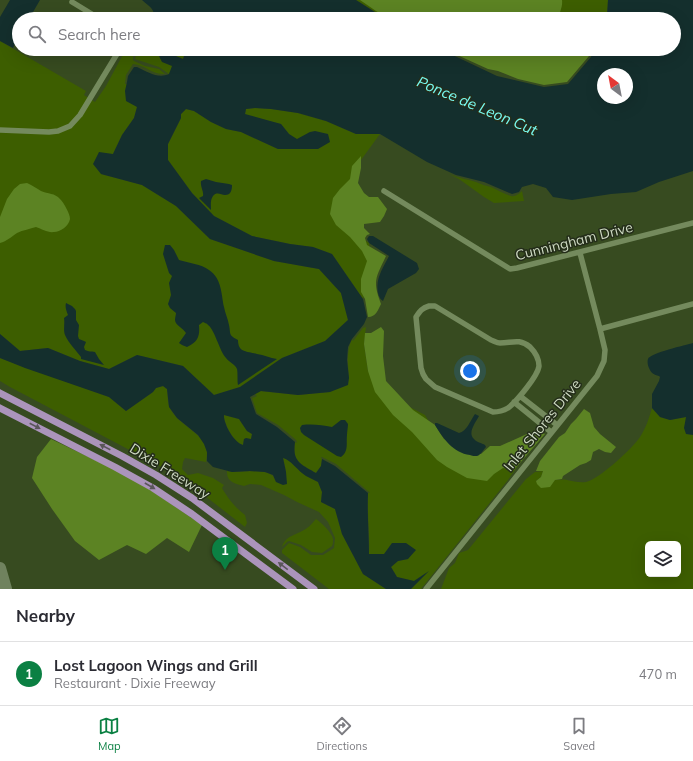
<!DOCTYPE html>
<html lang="en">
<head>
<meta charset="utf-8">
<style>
	:root { --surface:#fff; --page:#f2f2f3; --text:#2b2b33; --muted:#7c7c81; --line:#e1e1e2; --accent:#0b8043 }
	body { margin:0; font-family:Mulish,sans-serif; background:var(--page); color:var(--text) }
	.controls { position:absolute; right:12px; bottom:12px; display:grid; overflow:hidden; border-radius:6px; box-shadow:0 4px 16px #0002 }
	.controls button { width:36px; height:36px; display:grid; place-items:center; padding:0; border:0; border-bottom:1px solid var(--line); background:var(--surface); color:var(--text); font:20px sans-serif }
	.compass { position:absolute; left:597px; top:68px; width:36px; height:36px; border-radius:50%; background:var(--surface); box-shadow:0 4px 16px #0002; rotate:328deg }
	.you { position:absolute; left:470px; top:371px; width:14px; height:14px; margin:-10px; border:3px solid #fff; border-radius:50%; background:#1a73e8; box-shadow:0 0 0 6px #1a73e833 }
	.badge { display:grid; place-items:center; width:26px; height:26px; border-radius:50%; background:var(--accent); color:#fff; font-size:13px; font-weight:700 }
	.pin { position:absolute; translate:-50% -33px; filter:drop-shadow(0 1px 2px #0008) }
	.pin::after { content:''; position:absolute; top:21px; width:14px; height:12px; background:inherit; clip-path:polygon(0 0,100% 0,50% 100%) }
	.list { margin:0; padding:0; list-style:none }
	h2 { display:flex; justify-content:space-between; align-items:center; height:52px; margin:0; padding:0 16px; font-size:17px }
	h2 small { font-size:13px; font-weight:400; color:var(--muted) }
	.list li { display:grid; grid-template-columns:26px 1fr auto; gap:12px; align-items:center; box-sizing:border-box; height:64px; padding:0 16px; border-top:1px solid var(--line) }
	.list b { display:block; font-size:15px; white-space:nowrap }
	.list p { margin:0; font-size:13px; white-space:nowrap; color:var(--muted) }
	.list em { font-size:13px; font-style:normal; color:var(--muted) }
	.icon { flex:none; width:22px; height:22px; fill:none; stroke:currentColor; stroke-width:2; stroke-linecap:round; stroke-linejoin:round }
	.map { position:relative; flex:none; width:693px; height:589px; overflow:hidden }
	.search { position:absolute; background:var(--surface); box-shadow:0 4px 16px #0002; left:12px; right:12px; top:12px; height:44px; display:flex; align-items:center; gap:10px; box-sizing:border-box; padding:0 14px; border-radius:22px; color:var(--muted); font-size:15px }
	.sheet { height:116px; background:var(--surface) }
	nav { display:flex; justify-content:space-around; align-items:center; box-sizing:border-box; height:56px; border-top:1px solid var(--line); background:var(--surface); font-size:11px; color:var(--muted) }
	nav a { display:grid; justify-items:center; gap:2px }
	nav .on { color:var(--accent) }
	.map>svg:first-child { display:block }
	.green { fill:#3d5e00; fill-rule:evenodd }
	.forest { fill:#5c8323 }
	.water { fill:#142f2d; fill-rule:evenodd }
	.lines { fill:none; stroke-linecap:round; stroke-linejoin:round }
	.taxiway { stroke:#70825e; stroke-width:12 }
	.minor { stroke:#748a5d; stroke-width:5.5 }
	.major { stroke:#ab94bb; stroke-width:7 }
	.oneway { fill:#5a565a }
	.labels { text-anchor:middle; stroke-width:3; stroke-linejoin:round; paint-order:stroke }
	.street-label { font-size:14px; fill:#cedac2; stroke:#242d1a }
	.water-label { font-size:15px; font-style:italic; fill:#78faf1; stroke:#242d1a }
</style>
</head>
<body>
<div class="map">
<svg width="693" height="589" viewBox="0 0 693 589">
	<rect width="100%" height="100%" fill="#374b20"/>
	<path class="green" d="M356 0H608L607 16 606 19H386Z
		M0 41 86 91 84 95 95 102 106 86 126 49H134L133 60 134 61 145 66 159 69 165 74C153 75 145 65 133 64L126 75 125 84H127L125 91 137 107 134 118 122 135 113 154 101 174 142 185 176 206 210 239 274 261 319 269 341 293 348 320 325 341 282 358 240 387 214 395 183 366 137 355 109 369 80 361 48 348 20 351 0 334Z
		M137 49H178L185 56 183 59 178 57 173 66 169 74 159 67 135 59Z
		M255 108 271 109 298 113 326 121 356 134H380L361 160 353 174 359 236 369 243 370 255 369 274 363 299 332 254 313 247 290 244 252 236 214 216 192 193 168 160V144L181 118V114L186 109 194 111 211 122 226 129 241 132 278 149H318L310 132 297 140 289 134 281 124 245 115 246 109Z
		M449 174C458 178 467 179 476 182 481 184 486 186 491 187 498 190 504 194 511 196 515 197 519 194 522 191L524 201 494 203 484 197 459 179Z
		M366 327 364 344 368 371 402 403 425 415 446 450 472 463 539 435 508 480 421 589H411L426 573 414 581 397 577 391 567 398 561 408 559 384 554H369C370 534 367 514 368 493H370L369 492 336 464 322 457H321L322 459 321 466 316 473C301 464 292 462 295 442L297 443 296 440 278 425 257 413 252 398 257 396 255 394 260 391 298 395 330 392 349 378C348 364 346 352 352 339L353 341 363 328Z
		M0 358 109 397 126 411 153 392 156 388 163 386 167 389C168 394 167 402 170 408 177 425 206 433 207 453 207 456 206 459 206 462L185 458 183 462 182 469 188 475 198 473 213 478 224 485 222 488C229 500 235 507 245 515L247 523 245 527 205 496 158 465 10 387 0 381Z
		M693 385V589H441L449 568 455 563 459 553 468 550 526 479 535 472 543 471 541 477 536 481 552 483 555 480C559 480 563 479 567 480 573 481 579 483 586 482 598 480 633 448 640 437 646 428 649 418 652 408L660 417 670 420 686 417ZM648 544H678V574H648Z
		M224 415 239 419 247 431 252 434 251 439H244L243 445C234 443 224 424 224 415Z
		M283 457C289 459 298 469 304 474 308 477 313 479 318 482L322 492 321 502 335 509 342 534 363 574 386 589H329L282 553V550L289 543 300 547 311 555H323L334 548 335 538 328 522 319 512 297 502 284 495 261 485 250 484 244 486C236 484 226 482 227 471 239 474 264 467 273 476 274 477 275 480 276 482L286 472Z
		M316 519C322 523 332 533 333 539 333 542 333 544 332 546L322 553 312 552 301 545 289 541 287 542 282 547C285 535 298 535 307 528 310 526 313 522 316 519Z"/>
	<path class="forest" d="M360 0H562C563 7 559 12 559 19H390L376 11Z
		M444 49H592L589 56 567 82 544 85 518 79 498 71 488 69Z
		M361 156V168L358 183 364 193 369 197H378L387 209 384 216 380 222 364 224V228L370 234 367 235 365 238 367 245 386 256C376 278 372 280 381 304 378 310 376 317 368 317L365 299 361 292V279L367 261 362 251 350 237 336 225 330 214 333 198 340 189 350 179 352 166Z
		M27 183C32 185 36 188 41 191 48 194 55 193 60 199 64 203 70 214 70 219 69 226 60 232 54 232 48 233 42 229 36 227 30 229 23 230 17 233 11 237 7 241 0 243V217L7 199 14 189 20 184Z
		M381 327 384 331 383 356 386 381 413 410 435 425 444 439 481 454 490 446H500L538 429 545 434 514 470 503 468 494 474 487 481 467 478 447 467 437 460 412 432 393 415 375 392 368 371 364 344 365 333H371Z
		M584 409 590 413 594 427 600 434 616 447 611 453 605 452 599 449 593 452 591 460 586 463 580 465 563 476 562 479 555 480 550 487 541 488 537 484 536 481 541 477 543 471H536L540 461 559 437 565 433 571 424 576 419Z
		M51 439 120 472 152 491 202 525 189 552 167 538 146 554 127 545 99 560 75 541 52 509 32 478 37 457Z"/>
	<path class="water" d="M10 0H40L29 19H19V36L13 48 0 41V17Z
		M142 0H356L386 19H155C154 8 150 7 142 0Z
		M608 0H693V171L659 182 636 192 611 194 572 200 553 197 546 188 533 184 522 187 519 192 512 194 484 182 456 175 427 162 380 134H356L326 121 298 113 271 109 255 108 246 109 245 114 281 124 289 134 297 139 310 132 315 131 328 134 330 142 318 149H278L241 132 226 129 211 122 194 111 186 109 181 114V118L168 144V160L192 193 214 216 252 236 290 244 313 247 332 254 363 299 367 317 364 324 352 339 348 347 347 360 349 378 348 385 330 392 298 395 261 391 250 397 256 414 277 427 295 442C292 462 301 464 316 473L321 466 322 459 335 466 368 493C367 514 369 534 369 554H384L392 543H406L416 550 408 559 398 561 391 567 397 577 414 581 429 571 411 589H386L363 574 342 534 335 509 321 502 322 492 318 482C314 480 310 478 306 476 299 472 290 459 283 458L286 472 287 484 283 485 276 482 273 475 265 472 250 471 232 472 213 467 207 461V452L204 444 198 435 177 418 169 407 167 389 163 386 156 388 153 392 126 411 109 397 25 368 0 358V334L20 351 48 348 80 361 109 369 137 355 183 366 214 395 240 387 282 358 325 341 348 320 341 293 319 269 274 261 210 239 176 206 142 185 101 174 93 164 99 152 113 154 122 135 134 118 137 107 126 101 125 91 127 82 128 76 134 67H137C148 72 158 79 169 74L172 66 162 62 159 56 162 50 183 59 184 56 178 49H440L497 76 544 87 568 84 591 57 594 49H674V19H606L607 16ZM603 74H627V98H603ZM224 415 239 419 247 431 252 434 251 439 246 438 244 439 243 445C234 443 223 423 224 415Z
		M206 179 216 182 229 184 232 185C232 190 231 195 225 195 221 195 217 191 213 196 210 200 211 206 211 210L199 198 203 196C204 191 200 187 201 181Z
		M369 236H373L417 263 419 269 416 273 388 289 383 301C380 299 379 297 378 293 375 279 383 268 389 256L369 243 367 239Z
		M165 245H170L174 250 179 260C189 263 201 264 209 270 222 279 221 293 224 307 225 313 228 319 229 325 231 334 228 335 238 340 238 353 247 351 257 354 264 355 270 358 277 359L238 385C237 381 238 373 237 369 235 364 229 362 226 358 219 350 215 330 208 325 207 323 204 323 203 322L199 325C200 336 198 342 187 347L182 345 179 343 186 333C183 328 175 325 175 320 175 317 176 315 176 313L170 308 168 304 171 295 169 283 172 276 169 273 163 254Z
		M66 303 72 306 75 309 76 311V320L79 325 78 336 79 339 84 341 86 342 84 347 85 350C89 352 91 351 95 352L99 359 104 365 81 359V357C76 350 69 344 65 335 63 330 65 324 64 318L68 315C66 310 65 307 66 303Z
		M693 343V435L686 434 684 428 686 417 670 420 660 417 652 408V394L659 381 660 377 659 376C654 375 651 373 649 368 648 366 647 362 648 359 650 353 686 345 693 343Z
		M475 414 479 416C476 422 467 433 474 439 476 442 482 443 485 445L486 447C483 450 481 455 477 456 476 456 471 456 470 455 453 453 443 438 435 425V423H437L459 433C467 431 470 421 475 414Z
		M341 420H345L348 424C348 428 347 431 347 435 346 443 349 451 341 457L337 456 304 435 301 432 300 428 302 425C313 424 322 425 332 427Z"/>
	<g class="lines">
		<path class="taxiway" d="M0 568 6 589"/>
		<path class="minor" d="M72 2 100 19
			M0 130 49 132 58 131 70 126 80 115 120 49
			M384 191 510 269 517 268 693 223
			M429 306H435L491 340C494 341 497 343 500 343 512 343 519 338 530 347 535 352 539 359 539 366 538 376 516 402 508 408 503 411 499 412 493 412L435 387 426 379 423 374 421 368 416 317C420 311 422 308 429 306Z
			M600 329 693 304
			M520 396 557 425
			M514 402 551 432
			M426 589 597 376 604 361 605 350 600 329 580 253"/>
		<path class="major" d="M0 393 122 456 156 475 192 498 314 589
			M0 408 115 467 153 488 192 514 293 589"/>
	</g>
	<defs><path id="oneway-solid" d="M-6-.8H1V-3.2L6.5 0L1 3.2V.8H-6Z"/></defs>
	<g class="oneway">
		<use href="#oneway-solid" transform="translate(35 426) rotate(27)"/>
		<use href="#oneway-solid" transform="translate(105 447) rotate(-153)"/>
		<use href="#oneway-solid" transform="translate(150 486) rotate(30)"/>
		<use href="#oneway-solid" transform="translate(283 566) rotate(-143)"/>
	</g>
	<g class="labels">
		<g class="street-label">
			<text transform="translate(574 241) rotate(-14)" y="5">Cunningham Drive</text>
			<text transform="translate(542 425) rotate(-51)" y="5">Inlet Shores Drive</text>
			<text transform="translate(170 471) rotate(32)" y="5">Dixie Freeway</text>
		</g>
		<g class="water-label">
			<text transform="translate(477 106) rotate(23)" y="5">Ponce de Leon Cut</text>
		</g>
	</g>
</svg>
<div class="controls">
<button><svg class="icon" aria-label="layers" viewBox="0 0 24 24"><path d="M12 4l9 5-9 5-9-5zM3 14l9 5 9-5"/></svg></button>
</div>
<svg class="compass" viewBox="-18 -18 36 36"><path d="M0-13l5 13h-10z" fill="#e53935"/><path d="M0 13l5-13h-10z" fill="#7c7c81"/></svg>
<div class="you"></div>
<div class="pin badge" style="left:225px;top:570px">1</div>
<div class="search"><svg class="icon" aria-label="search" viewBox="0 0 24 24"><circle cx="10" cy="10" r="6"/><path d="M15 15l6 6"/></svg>Search here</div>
</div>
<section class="sheet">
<h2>Nearby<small></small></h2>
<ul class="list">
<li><span class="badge">1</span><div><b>Lost Lagoon Wings and Grill</b><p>Restaurant · Dixie Freeway</p></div><em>470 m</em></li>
</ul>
</section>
<nav>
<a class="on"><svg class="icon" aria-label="map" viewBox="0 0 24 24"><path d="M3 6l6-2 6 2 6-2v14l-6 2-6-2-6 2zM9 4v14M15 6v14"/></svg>Map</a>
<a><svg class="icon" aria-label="directions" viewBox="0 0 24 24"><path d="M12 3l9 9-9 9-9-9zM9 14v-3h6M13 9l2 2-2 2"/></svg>Directions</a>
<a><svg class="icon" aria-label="saved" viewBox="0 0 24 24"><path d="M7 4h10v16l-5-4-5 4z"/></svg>Saved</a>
</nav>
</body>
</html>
